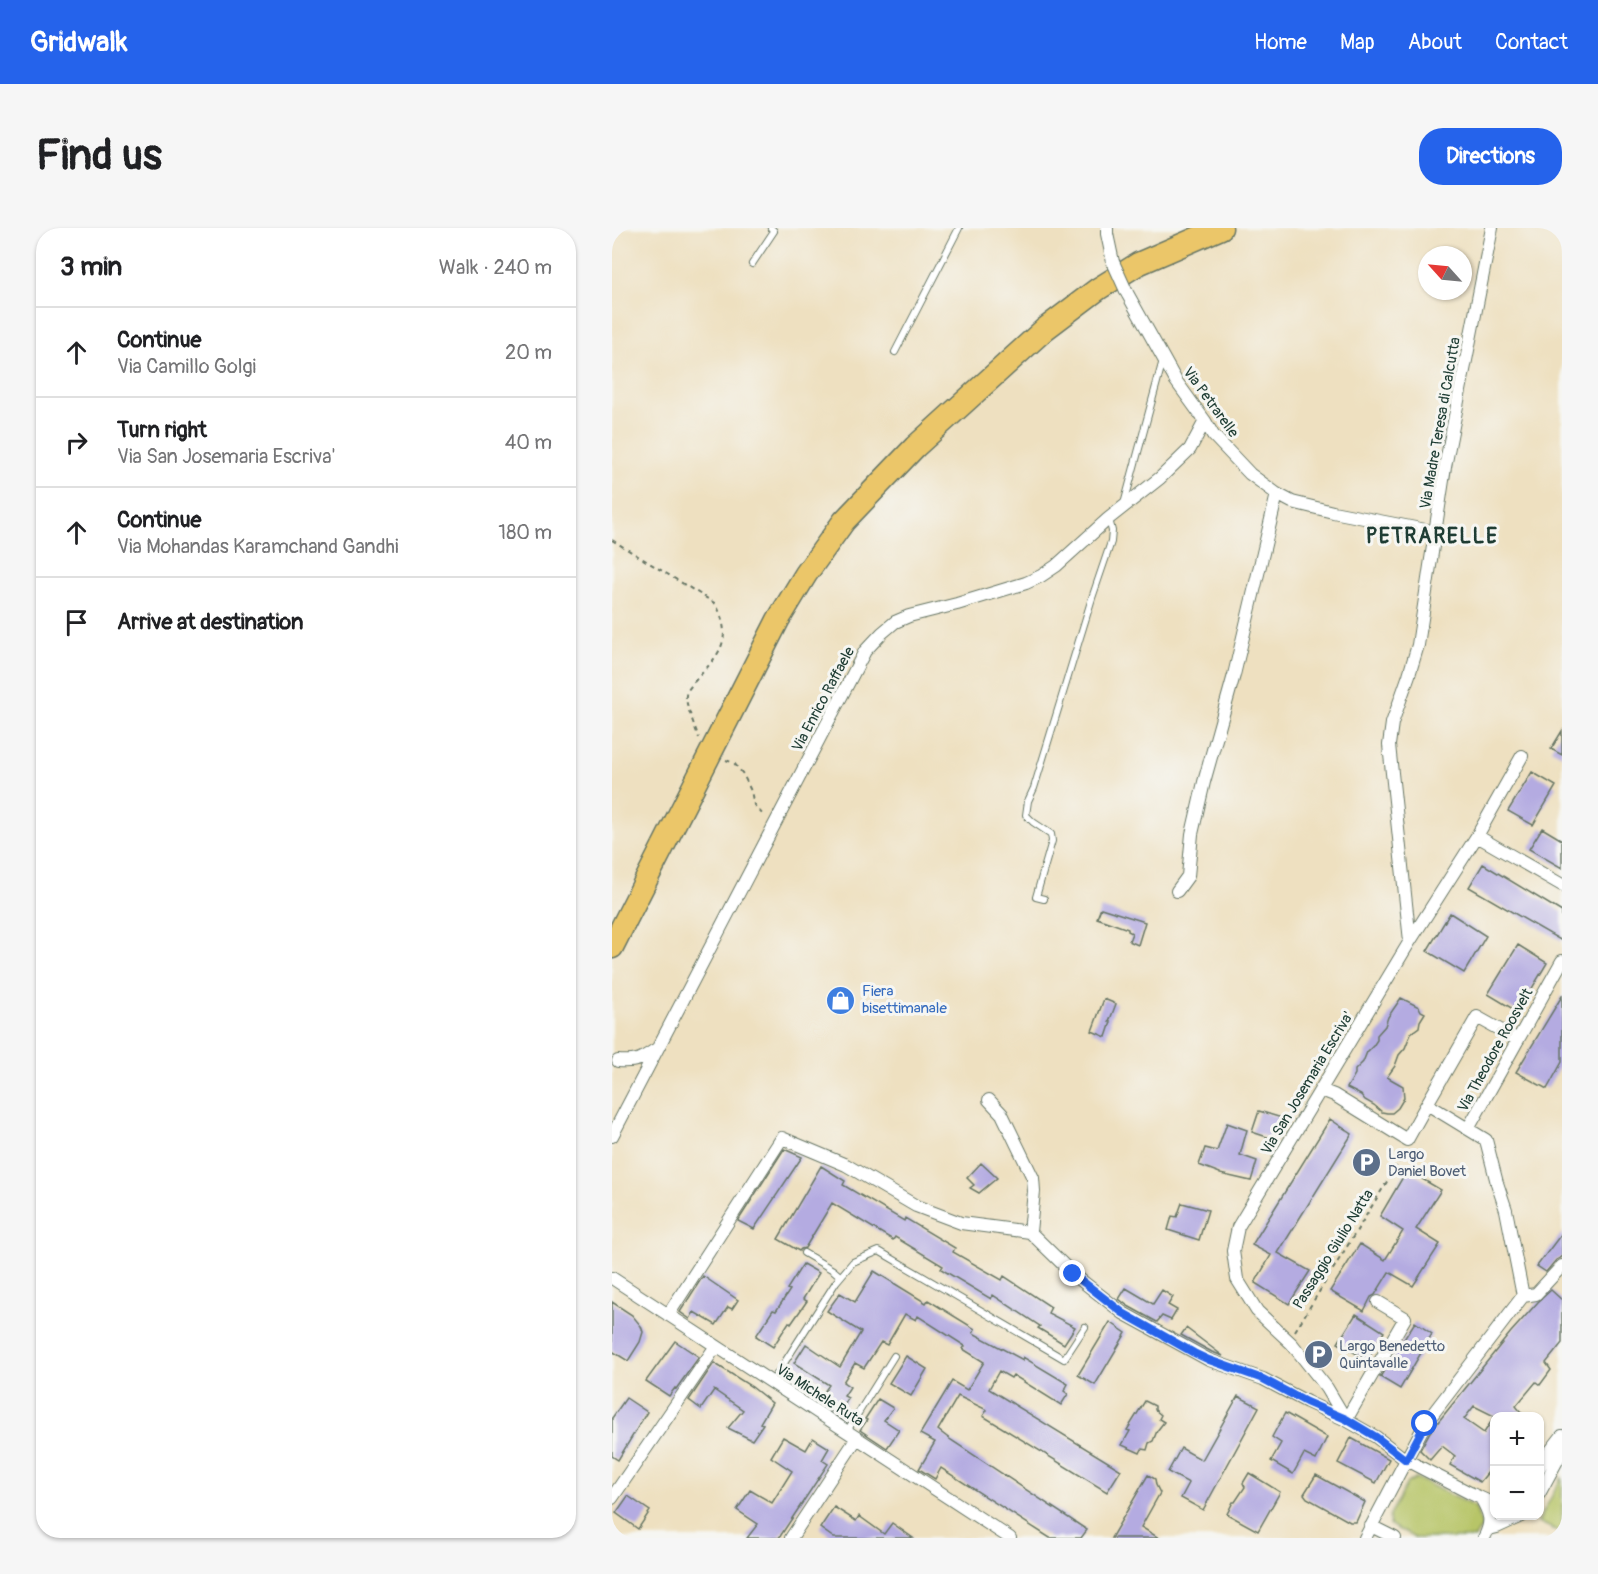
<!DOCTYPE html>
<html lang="en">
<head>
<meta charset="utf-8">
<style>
	:root { --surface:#fff; --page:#f6f6f6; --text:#202124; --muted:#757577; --line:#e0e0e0; --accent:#2563eb }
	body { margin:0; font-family:Pangolin,sans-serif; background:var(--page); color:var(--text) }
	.controls { position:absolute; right:18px; bottom:18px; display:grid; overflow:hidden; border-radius:12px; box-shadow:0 2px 4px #0004 }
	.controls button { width:54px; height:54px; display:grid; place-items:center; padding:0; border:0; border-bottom:2px solid var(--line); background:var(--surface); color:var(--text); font:30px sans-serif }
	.compass { position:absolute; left:806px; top:18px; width:54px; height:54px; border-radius:50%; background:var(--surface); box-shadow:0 2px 4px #0004; rotate:297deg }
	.stop { position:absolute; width:18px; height:18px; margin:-14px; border:4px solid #2563eb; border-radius:50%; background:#fff }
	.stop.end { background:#2563eb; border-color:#fff; box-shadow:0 2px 6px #0008 }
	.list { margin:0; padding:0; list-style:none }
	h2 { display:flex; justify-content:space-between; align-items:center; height:78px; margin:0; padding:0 24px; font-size:26px }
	h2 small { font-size:20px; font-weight:400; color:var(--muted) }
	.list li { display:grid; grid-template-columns:39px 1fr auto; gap:18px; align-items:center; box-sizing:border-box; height:90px; padding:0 24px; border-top:2px solid var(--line) }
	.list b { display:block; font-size:22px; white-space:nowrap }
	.list p { margin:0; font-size:20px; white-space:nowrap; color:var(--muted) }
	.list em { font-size:20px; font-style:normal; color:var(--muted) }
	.icon { flex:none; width:33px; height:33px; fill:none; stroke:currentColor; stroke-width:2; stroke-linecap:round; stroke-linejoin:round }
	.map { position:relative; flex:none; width:950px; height:1310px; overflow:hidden; border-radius:24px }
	header { display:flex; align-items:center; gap:36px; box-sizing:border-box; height:84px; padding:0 30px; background:var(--accent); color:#fff }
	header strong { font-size:28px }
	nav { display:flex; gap:33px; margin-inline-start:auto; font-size:21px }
	.intro { display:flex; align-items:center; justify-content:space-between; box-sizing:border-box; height:144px; padding:0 36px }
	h1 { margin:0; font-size:42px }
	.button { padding:15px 27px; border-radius:24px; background:var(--accent); color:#fff; font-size:21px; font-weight:700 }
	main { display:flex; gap:36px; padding:0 36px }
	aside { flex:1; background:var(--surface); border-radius:24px; box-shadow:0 2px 4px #0004 }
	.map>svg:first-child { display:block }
	.green { fill:#b7c567; stroke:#6b814e; stroke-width:1.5 }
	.building { fill:#b4abe1 }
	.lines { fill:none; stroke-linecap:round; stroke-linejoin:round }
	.lane-casing { stroke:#677665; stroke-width:8 }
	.street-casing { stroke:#677665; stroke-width:14 }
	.highway-casing { stroke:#677665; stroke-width:25 }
	.path { stroke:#677665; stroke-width:2; stroke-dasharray:4.5 4.5; stroke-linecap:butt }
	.lane { stroke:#fff; stroke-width:6 }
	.street { stroke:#fff; stroke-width:12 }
	.highway { stroke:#ebc669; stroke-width:22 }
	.street-bridge-casing { stroke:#677665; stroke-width:14; stroke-linecap:butt }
	.street-bridge { stroke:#fff; stroke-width:12 }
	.route { stroke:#2563eb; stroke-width:8 }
	.labels { text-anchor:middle; stroke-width:6; stroke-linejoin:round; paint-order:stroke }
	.street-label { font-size:15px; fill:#1f3d34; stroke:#f6f6f2 }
	.shop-label { font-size:15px; fill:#366cbe; stroke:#f6f6f2; text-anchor:start }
	.service-label { font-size:15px; fill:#4e5e75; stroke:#f6f6f2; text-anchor:start }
	.district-label { font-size:21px; font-weight:bold; letter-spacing:1.5px; fill:#1f3d34; stroke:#f6f6f2 }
</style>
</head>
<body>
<header>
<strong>Gridwalk</strong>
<nav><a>Home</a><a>Map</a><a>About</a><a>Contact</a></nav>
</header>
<div class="intro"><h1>Find us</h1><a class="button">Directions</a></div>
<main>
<aside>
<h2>3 min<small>Walk · 240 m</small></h2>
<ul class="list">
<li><svg class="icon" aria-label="ahead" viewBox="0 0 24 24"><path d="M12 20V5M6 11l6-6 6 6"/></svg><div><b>Continue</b><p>Via Camillo Golgi</p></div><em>20 m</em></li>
<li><svg class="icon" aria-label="right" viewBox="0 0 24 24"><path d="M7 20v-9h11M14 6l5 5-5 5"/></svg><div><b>Turn right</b><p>Via San Josemaria Escriva'</p></div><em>40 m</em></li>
<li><svg class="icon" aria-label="ahead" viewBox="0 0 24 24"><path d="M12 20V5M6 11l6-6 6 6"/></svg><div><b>Continue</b><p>Via Mohandas Karamchand Gandhi</p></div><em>180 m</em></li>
<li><svg class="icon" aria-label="arrive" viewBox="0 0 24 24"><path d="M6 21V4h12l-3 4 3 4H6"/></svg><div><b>Arrive at destination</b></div></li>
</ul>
</aside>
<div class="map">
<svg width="950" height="1310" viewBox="0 0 950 1310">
	<rect width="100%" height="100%" fill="#f6f6f2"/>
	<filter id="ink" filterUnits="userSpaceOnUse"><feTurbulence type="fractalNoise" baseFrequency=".0167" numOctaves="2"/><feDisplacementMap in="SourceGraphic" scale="12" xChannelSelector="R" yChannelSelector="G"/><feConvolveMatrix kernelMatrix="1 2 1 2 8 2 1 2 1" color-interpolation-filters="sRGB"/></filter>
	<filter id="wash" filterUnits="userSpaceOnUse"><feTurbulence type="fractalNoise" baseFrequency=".008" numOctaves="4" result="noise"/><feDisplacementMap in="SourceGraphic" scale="24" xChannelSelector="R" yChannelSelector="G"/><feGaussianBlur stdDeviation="1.35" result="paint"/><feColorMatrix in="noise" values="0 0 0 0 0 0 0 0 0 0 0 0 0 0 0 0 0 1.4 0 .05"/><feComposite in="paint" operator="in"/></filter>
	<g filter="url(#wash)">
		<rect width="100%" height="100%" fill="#eee0c0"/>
		<path class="green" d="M950 1249V1305L926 1294Z
			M804 1250 863 1279 870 1298 863 1310H803L778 1297 777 1288 795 1255Z"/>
		<g id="blocks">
			<path class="building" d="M950 503V527L939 521Z
				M920 544 944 558 921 597 896 583Z
				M930 600 950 612V640L917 621Z
				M871 636 950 684V713L857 659Z
				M489 680 533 694 526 717 517 713 520 705 516 703V701L485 690Z
				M838 685 874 708 852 745 815 723Z
				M906 717 935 735 906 784 876 766Z
				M950 768V834L935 861 904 844Z
				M789 770 807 779 809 783 813 785 808 793 807 799 799 805 793 820 787 827 783 838 775 849 791 858 792 870 786 880 780 885H775L770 884 762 877 753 872 749 867 735 860 743 846V842L751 834 755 824 761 818 765 812V807L773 798 776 789Z
				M492 771 504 776 497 794H499L494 809 480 803Z
				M647 883 670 890 664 912 640 904Z
				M718 891 740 906 666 1025 698 1043 677 1076 643 1055 659 1027 640 1017Z
				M615 895 635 902 628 927 645 933 639 953 608 946V945L587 937 593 920 605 923Z
				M172 921 190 929 142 1001 126 993Z
				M369 935 385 950 367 965 358 960 362 957 355 950Z
				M209 938 233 953 231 957 292 993 293 990 343 1020 341 1024 390 1052 392 1048 439 1079 436 1085 463 1099 452 1116 426 1100 428 1098 381 1067 379 1071 329 1041 331 1038 283 1009 281 1012 220 975 193 1020 189 1021 187 1023 166 1011Z
				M795 942 829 962 804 1001 828 1016 801 1058 777 1044 763 1067 759 1069 752 1083 718 1063 748 1016 773 1032 791 1003 768 988Z
				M570 975 596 982 587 1012 556 1002 560 988 565 989Z
				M950 1005V1029L944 1032 934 1044 925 1038Z
				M191 1036 207 1045 191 1071 195 1073 179 1096 177 1094 161 1119 144 1108 161 1082 164 1083 178 1062 175 1061Z
				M262 1043 314 1075 316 1072 363 1101 361 1105 411 1132V1129L456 1156 452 1163 456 1166 449 1177 401 1147 399 1150 387 1143 377 1161 509 1242 495 1264 371 1188 375 1182 346 1168 326 1202 339 1212 475 1302 469 1310H438L329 1240 323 1251 307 1241 323 1214 308 1206 340 1153 355 1162 372 1134 351 1121 353 1118 306 1088 304 1092 293 1086 275 1117 269 1114 252 1140 243 1135 231 1154 238 1159 232 1168 236 1170 231 1180 237 1184 232 1192 205 1174 217 1157 182 1135 194 1116 228 1139 249 1104 215 1083 228 1065 243 1074Z
				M91 1048 126 1072 120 1081 116 1079 104 1097 82 1084 78 1091 68 1084Z
				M514 1060 541 1076 550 1062 561 1069 556 1077 565 1082 559 1092 550 1088 545 1094 516 1078 507 1071Z
				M939 1062 950 1072V1115L934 1135 939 1142 928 1157 924 1154 904 1178 912 1188H882L862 1178 852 1191 872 1205 882 1189V1237L868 1254 838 1237 843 1228 830 1218 818 1232 808 1222 818 1204 899 1104 926 1074Z
				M0 1074 20 1087 29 1098 31 1104 28 1114 16 1133 0 1123Z
				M744 1086 772 1104 755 1132 726 1115Z
				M498 1094 514 1105 483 1157 466 1147Z
				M803 1094 820 1106 788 1161 768 1149Z
				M574 1100 611 1128 600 1124 569 1107Z
				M63 1113 87 1129 64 1161 63 1160 57 1168 34 1153Z
				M294 1128 315 1141 299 1168 277 1155Z
				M102 1135 140 1159 160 1175 148 1195 151 1196 140 1212 116 1200 131 1182 102 1162 89 1181 77 1172Z
				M626 1168 647 1179 591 1282 569 1270 577 1255 556 1244 569 1220 590 1232Z
				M14 1170 35 1184 6 1232 0 1228V1190Z
				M266 1171 281 1180 272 1192 287 1202 275 1220 248 1202 255 1192 253 1191Z
				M533 1173 543 1178V1182L549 1187 547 1191 552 1194 545 1203 541 1213 537 1215 535 1222 530 1221 528 1225 510 1217 518 1203 515 1202Z
				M673 1185 715 1209 704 1232 692 1226 681 1246 659 1233 669 1215 660 1209Z
				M171 1209 194 1222 201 1210 217 1220 210 1232 216 1236 167 1310H135L146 1296 125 1282 138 1262 160 1275 180 1243 159 1229Z
				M739 1210 777 1231 764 1255 726 1235Z
				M637 1245 668 1264 646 1303 615 1286 621 1274H623L633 1259 631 1255Z
				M536 1247 543 1251 544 1257 548 1265 529 1299 547 1310H499Z
				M704 1247 753 1274 744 1294H738L695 1270 692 1266Z
				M16 1268 38 1283 26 1301 4 1285Z
				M222 1279 244 1293 247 1288 272 1306 280 1295 301 1310H222L208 1300Z"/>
		</g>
	</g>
	<g filter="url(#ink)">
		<use href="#blocks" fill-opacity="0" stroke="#677665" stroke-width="1.5"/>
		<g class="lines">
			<defs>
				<path id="lane" d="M140 36 162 3 159 0
					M283 124 347 0
					M512 276 551 132
					M432 671 424 669 440 613 439 606 421 594 414 587 416 573 422 560 480 370 499 314 500 303 497 291
					M192 1025 221 1042 228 1048
					M160 1154 224 1054 241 1034 267 1023 452 1131 473 1099
					M235 1203 282 1128"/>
				<path id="street" d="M495 0V6L501 34
					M515 65 564 153 593 193 601 207 638 246 665 266 680 274 721 284 824 304
					M865 608 950 657
					M565 663 576 648 580 606 592 554 622 447 665 266
					M798 713 777 517 780 495 797 447 806 417 833 239 880 0
					M906 812 865 789 815 876 874 912 885 955 894 982 911 1068 813 1196 794 1232 764 1209 734 1192 715 1160 680 1116 645 1083 625 1051 621 1023 626 999 798 713 865 608 910 528
					M6 833C25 834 28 832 43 822
					M709 862 722 867 795 912 815 876
					M377 872 390 886 421 950 422 963 418 1004
					M856 901 950 733
					M0 908 253 423 270 405 283 394 297 388 345 376 414 355 429 348 444 338 496 291 548 250 578 221 593 193
					M0 1050 398 1310
					M911 1068 924 1066 950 1038
					M56 1087 170 910 234 937 304 978 349 995 418 1004 461 1046 511 1085 597 1132 651 1151 695 1174 734 1192 793 1090 766 1074
					M927 1240 936 1226 950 1208
					M927 1266 947 1229 950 1217
					M0 1270 104 1118
					M869 1270C878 1286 881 1293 872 1310
					M759 1298 783 1310
					M877 1301 885 1299 909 1288
					M179 1310 245 1210
					M753 1310 794 1232 858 1265 882 1276"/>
				<path id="highway" d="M0 719 166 392 194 346 232 293 303 219 433 101 486 61 526 36 609 0"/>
			</defs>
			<use href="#lane" class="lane-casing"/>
			<use href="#street" class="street-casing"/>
			<use href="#highway" class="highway-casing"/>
			<path class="path" d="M0 312 104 376C122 414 107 426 82 454 79 459 73 463 74 470 74 477 84 502 87 510
				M114 532 122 535 131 546 139 563 142 577 153 589
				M683 1103 792 926 788 924"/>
			<use href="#lane" class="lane"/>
			<use href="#street" class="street"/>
			<use href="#highway" class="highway"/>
			<defs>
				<path id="street-bridge" d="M501 34 515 65"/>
			</defs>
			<use href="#street-bridge" class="street-bridge-casing"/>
			<use href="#street-bridge" class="street-bridge"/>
		</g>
	</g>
	<g class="lines" filter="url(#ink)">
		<path class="route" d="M461 1046 511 1085 582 1125 597 1132 651 1151 694 1174 734 1191 764 1209 794 1232 813 1196"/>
	</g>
	<defs>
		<symbol id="shop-disc" viewBox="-11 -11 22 22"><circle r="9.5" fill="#3f7fe0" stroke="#f6f6f2"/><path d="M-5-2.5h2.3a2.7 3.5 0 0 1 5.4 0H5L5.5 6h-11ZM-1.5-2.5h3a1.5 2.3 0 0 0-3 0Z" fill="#fff"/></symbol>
		<symbol id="parking-disc" viewBox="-11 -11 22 22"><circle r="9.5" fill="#5c6f8a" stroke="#f6f6f2"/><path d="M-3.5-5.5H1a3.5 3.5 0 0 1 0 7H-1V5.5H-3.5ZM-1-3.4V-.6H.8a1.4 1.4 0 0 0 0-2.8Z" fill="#fff"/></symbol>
	</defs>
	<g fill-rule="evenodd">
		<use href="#shop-disc" x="212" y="756" width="33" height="33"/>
		<use href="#parking-disc" x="738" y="918" width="33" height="33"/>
		<use href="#parking-disc" x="690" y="1110" width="33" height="33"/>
	</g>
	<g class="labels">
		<g class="street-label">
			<text transform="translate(599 174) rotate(54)" y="5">Via Petrarelle</text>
			<text transform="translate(828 195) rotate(-80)" y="5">Via Madre Teresa di Calcutta</text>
			<text transform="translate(211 471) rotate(-62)" y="5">Via Enrico Raffaele</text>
			<text transform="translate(883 822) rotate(-61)" y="5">Via Theodore Roosvelt</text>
			<text transform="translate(695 855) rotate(-59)" y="5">Via San Josemaria Escriva'</text>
			<text transform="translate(721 1021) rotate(-58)" y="5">Passaggio Giulio Natta</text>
			<text transform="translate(208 1167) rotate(33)" y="5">Via Michele Ruta</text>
		</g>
		<g class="shop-label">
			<text x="250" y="768">Fiera<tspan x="250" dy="17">bisettimanale</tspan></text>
		</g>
		<g class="service-label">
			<text x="776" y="931">Largo<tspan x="776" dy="17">Daniel Bovet</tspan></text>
			<text x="727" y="1123">Largo Benedetto<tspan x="727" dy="17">Quintavalle</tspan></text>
		</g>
		<g class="district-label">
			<text x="820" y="315">PETRARELLE</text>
		</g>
	</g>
</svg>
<div class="controls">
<button>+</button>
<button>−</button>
</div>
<svg class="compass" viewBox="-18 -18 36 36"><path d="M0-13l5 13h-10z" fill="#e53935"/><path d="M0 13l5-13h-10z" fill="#757577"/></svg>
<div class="stop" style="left:813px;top:1196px"></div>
<div class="stop end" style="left:461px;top:1046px"></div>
</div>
</main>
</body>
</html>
